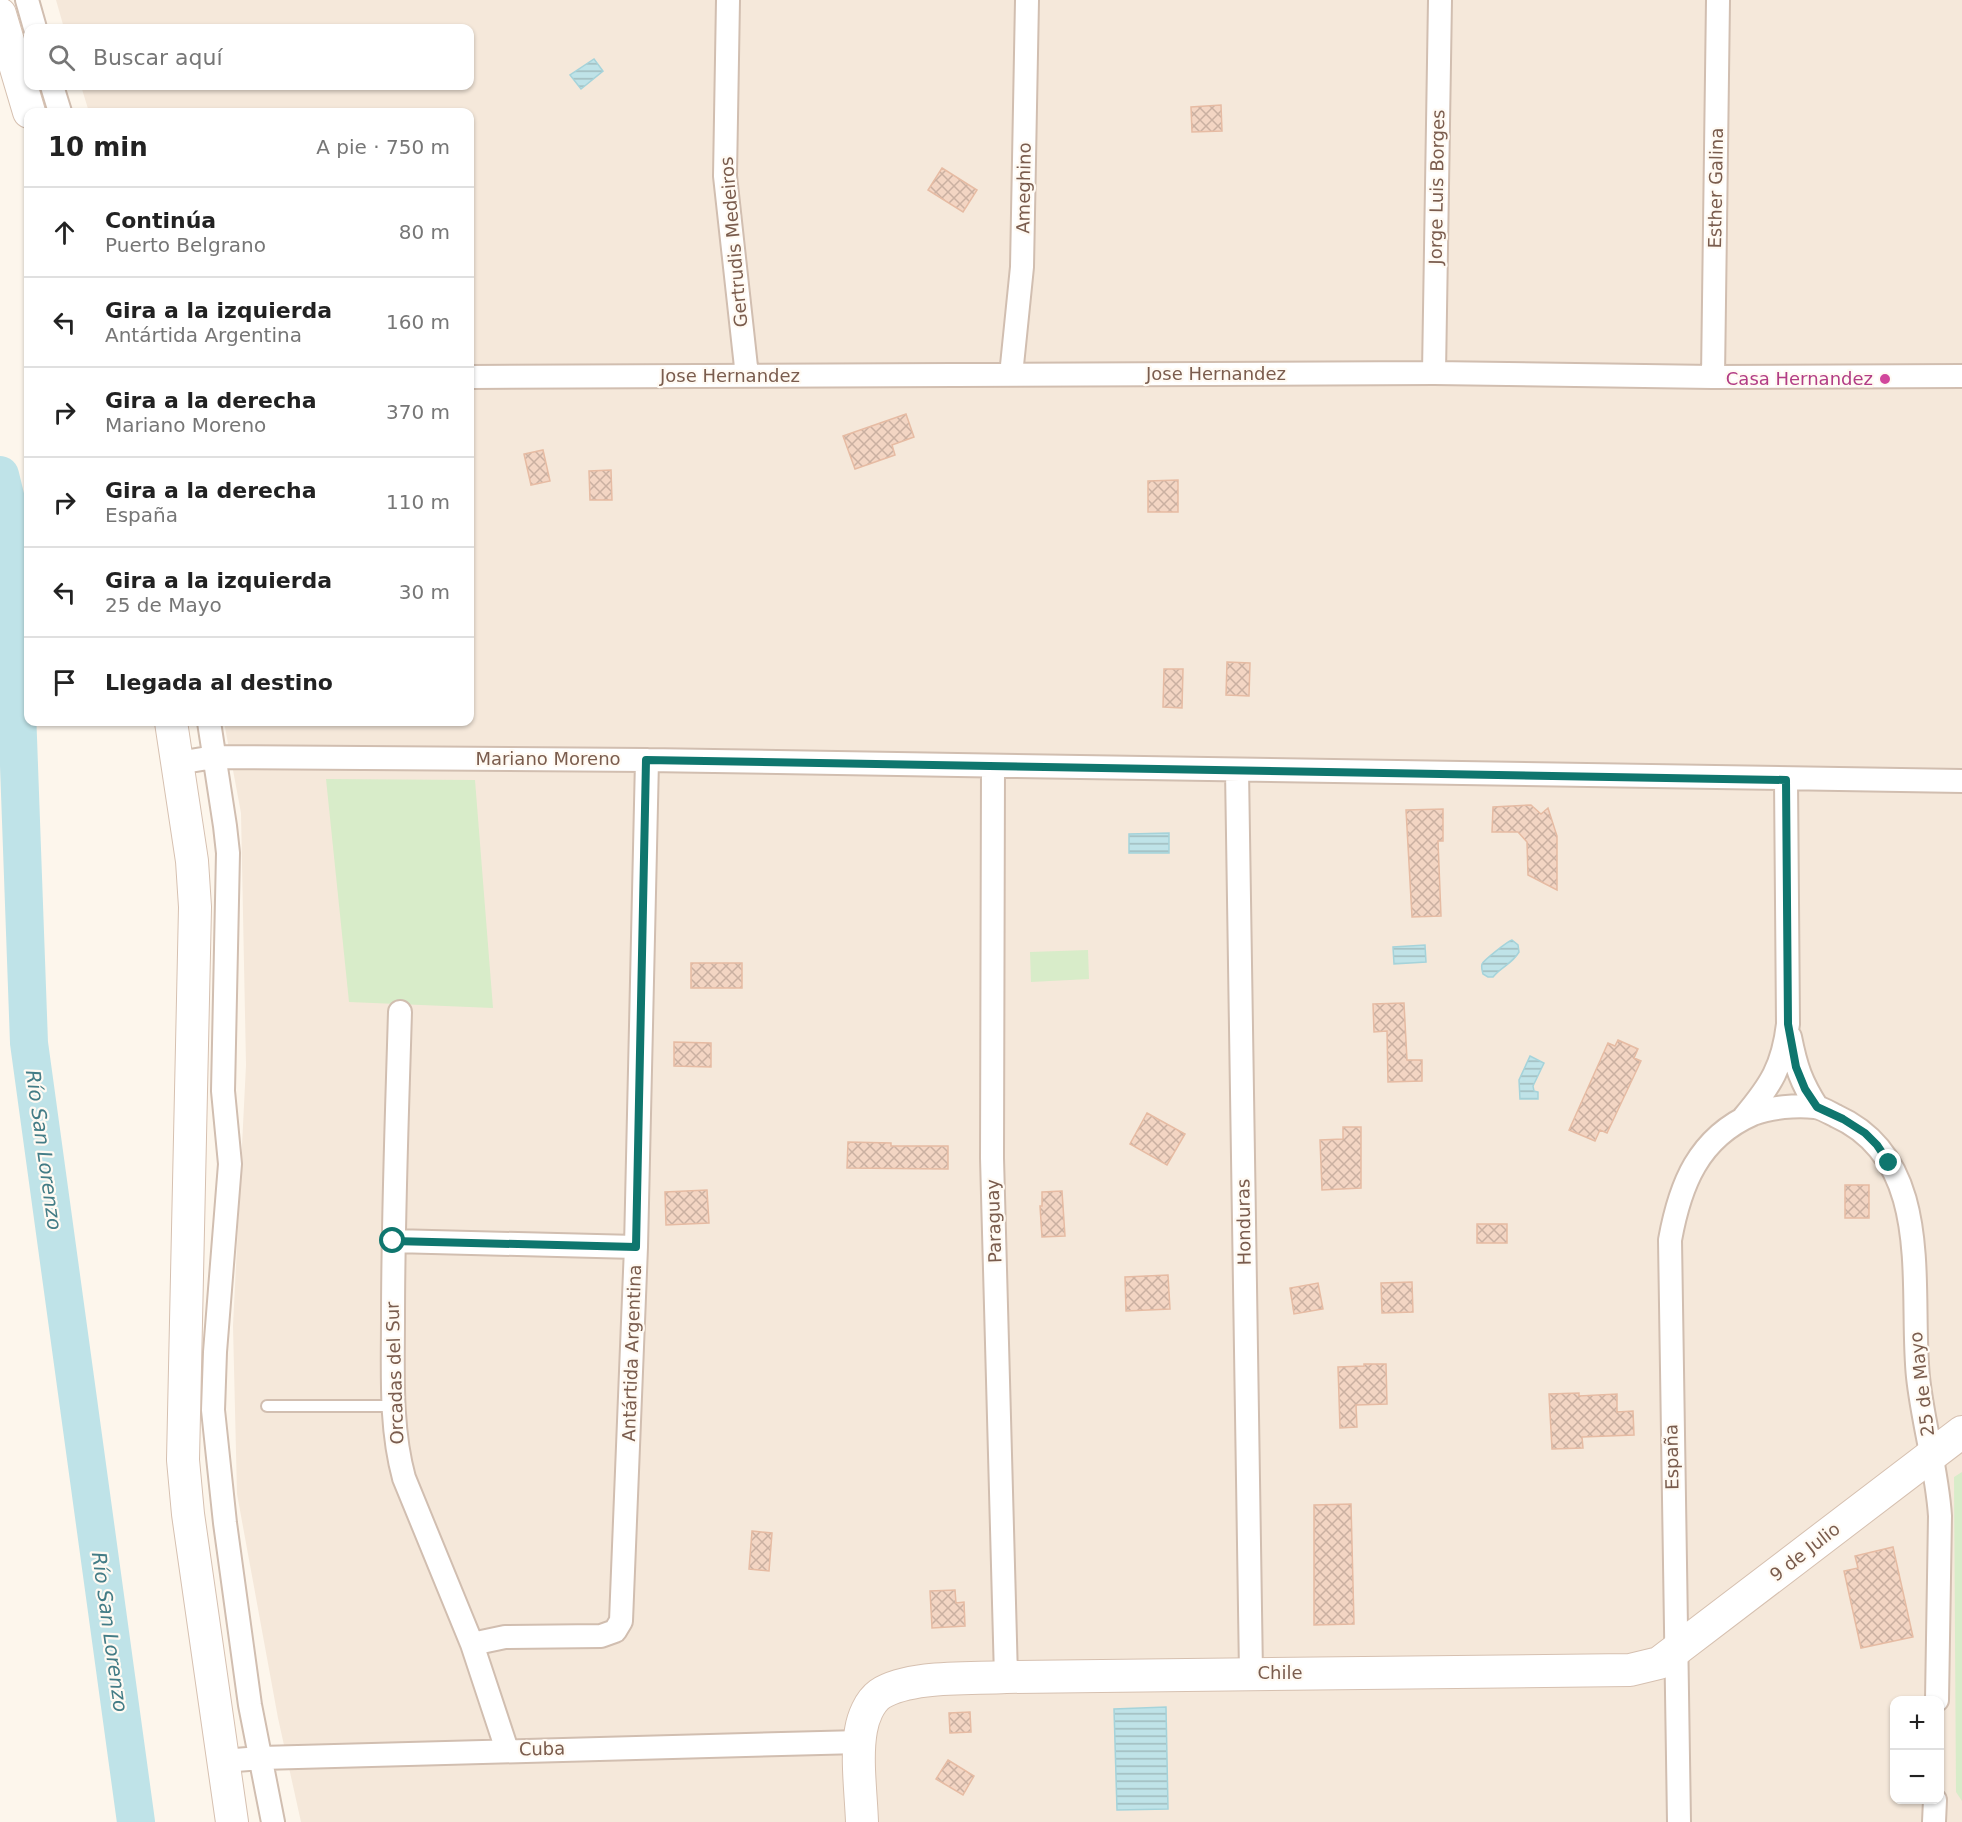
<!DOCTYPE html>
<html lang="es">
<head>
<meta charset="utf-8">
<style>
	:root { --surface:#fff; --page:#f6f6f6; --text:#222; --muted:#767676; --line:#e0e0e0 }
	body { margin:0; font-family:"DejaVu Sans",sans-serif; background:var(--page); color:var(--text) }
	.controls { position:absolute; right:18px; bottom:18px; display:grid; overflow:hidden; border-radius:12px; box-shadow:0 2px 4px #0004 }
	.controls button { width:54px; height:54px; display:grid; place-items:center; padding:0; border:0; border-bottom:2px solid var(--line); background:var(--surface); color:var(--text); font:30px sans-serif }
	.stop { position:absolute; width:18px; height:18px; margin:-14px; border:4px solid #0f766e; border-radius:50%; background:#fff }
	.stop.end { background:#0f766e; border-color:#fff; box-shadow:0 2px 6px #0008 }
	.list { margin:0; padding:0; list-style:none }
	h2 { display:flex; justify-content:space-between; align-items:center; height:78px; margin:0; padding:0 24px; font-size:26px }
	h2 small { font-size:20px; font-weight:400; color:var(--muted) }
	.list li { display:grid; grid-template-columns:39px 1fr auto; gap:18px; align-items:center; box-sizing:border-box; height:90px; padding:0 24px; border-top:2px solid var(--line) }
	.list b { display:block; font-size:22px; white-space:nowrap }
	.list p { margin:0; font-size:20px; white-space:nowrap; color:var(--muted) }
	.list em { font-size:20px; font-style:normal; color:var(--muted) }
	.icon { flex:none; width:33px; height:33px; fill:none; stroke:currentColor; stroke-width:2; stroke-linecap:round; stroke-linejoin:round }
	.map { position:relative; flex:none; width:1962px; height:1822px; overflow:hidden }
	.search { position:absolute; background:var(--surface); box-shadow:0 2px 4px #0004; left:24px; top:24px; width:450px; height:66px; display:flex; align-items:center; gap:15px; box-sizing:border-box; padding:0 21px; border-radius:12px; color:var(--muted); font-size:22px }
	.panel { position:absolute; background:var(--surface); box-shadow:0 2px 4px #0004; left:24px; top:108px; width:450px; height:618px; border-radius:12px }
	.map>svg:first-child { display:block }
	.residential { fill:#f5e8da; fill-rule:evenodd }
	.green { fill:#d8ecc9 }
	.water { fill:url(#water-rules); stroke:#a5d3da; stroke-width:1.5 }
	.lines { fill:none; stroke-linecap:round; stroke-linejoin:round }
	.river { stroke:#bfe3e8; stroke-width:38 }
	.building { fill:url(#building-cross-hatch); stroke:#e6bba3; stroke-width:1.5 }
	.lane-casing { stroke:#d1beb0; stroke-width:14 }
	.street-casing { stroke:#d1beb0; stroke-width:26 }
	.secondary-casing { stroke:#d6c0b0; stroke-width:34 }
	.lane { stroke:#fff; stroke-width:10 }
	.street { stroke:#fff; stroke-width:22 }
	.secondary { stroke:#fff; stroke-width:32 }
	.route { stroke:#0f766e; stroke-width:8 }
	.hotel-dot { fill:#d1479c; stroke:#fffaf3; stroke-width:2 }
	.labels { text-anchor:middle; stroke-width:4.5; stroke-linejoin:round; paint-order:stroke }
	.street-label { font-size:18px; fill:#7a5c4d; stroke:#fffaf3 }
	.hotel-label { font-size:18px; fill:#b23c85; stroke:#fffaf3; text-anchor:end }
	.water-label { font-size:20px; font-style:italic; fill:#437c86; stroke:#fffaf3 }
</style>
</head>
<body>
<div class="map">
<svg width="1962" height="1822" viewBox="0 0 1962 1822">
	<defs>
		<pattern id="water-rules" width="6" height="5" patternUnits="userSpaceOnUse" patternTransform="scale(1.5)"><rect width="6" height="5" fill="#bfe3e8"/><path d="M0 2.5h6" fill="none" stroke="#a0bbbe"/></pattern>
		<pattern id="building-cross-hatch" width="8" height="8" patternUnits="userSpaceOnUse" patternTransform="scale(1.5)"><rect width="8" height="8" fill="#f3d5c3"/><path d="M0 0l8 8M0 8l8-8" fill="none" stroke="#cab0a1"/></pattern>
	</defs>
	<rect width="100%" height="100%" fill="#fdf6ec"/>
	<path class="residential" d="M56 0H1962V1822H301L278 1718 237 1494 233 1326 246 1065 241 813 224 722H470V112H89L81 86H470V28H64ZM1894 1700H1940V1800H1894Z"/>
	<path class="green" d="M326 779 475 780 493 1008 349 1002Z
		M1088 950 1089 979 1031 982 1030 952Z
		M1962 1472V1801L1956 1792 1954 1477Z"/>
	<path class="water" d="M594 59 603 71 581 89 570 75Z
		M1169 833V853H1129V834Z
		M1512 940 1518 945 1519 952C1512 964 1501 967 1493 977H1488L1483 974C1482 970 1481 968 1482 964 1484 960 1508 941 1512 940Z
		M1425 945 1426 962 1394 964 1393 947Z
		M1530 1056 1544 1063 1533 1086 1534 1091 1538 1092V1099H1520L1519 1080Z
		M1166 1707 1168 1809 1117 1810 1114 1709Z"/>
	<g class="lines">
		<path class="river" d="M0 475 10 516 29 1043 136 1822"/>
	</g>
	<path class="building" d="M1221 105 1222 131 1192 132 1191 107Z
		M942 168 977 190 963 212 928 190Z
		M906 414 914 437 892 445 895 455 855 469 843 436Z
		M543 450 550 481 531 485 524 454Z
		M611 470 612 500H590L589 471Z
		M1178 480V512H1148V481Z
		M1227 662 1250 663 1249 696 1226 695Z
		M1164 669H1183L1182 708 1163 707Z
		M1531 805 1541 814 1548 808 1557 836V890L1528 875 1527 842 1518 832H1492L1493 807Z
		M1443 809V841H1438L1441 916 1412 917 1406 810Z
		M691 963H742V988H691Z
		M1404 1003 1407 1060H1422V1081L1388 1082 1387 1031 1374 1032 1373 1004Z
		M1618 1040 1638 1049 1634 1058 1641 1061 1607 1133 1600 1130 1595 1141 1569 1130 1608 1043 1615 1046Z
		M674 1042 711 1043V1067L674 1066Z
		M1147 1113 1185 1134 1167 1165 1130 1144Z
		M1343 1127H1361V1188L1322 1190 1320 1140 1343 1139Z
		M848 1142 891 1143V1146H948V1169L847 1168Z
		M1845 1185H1869V1218H1845Z
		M707 1190 709 1223 666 1225 665 1192Z
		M1062 1191 1065 1236 1042 1237 1040 1206H1042V1192Z
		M1477 1224H1507V1243H1477Z
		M1168 1275 1170 1309 1126 1311 1125 1277Z
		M1412 1282 1413 1312 1382 1313 1381 1283Z
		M1318 1283 1323 1309 1294 1314 1290 1288Z
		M1364 1364H1386L1387 1404 1356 1405 1357 1427 1340 1428 1338 1367 1364 1366Z
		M1579 1393V1396L1617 1394V1412L1633 1411 1634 1435 1582 1437 1583 1448 1552 1449 1549 1394Z
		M1351 1504 1354 1624 1314 1625V1505Z
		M752 1531 772 1533 769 1571 749 1569Z
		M1893 1547 1913 1637 1861 1648 1844 1571 1858 1568 1855 1556Z
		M955 1590 956 1603 964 1602 965 1626 932 1628 930 1591Z
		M970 1712 971 1732 950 1733 949 1713Z
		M948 1760 974 1776 963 1795 936 1779Z"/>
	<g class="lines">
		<defs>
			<path id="lane" d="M267 1406H393"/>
			<path id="street" d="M27 0 35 28
				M728 0 725 176 747 376
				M52 86 60 112
				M1434 373 1440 0
				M1011 375 1022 267 1027 0
				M470 377 1434 373 1713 377 1962 376
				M1713 377 1718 0
				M209 722 225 826 228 853 223 1091 230 1164 215 1352 213 1410 225 1523 250 1705 273 1822
				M178 763 214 757 647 760 1962 781
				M993 766 992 1158 1006 1677
				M1237 770 1251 1673
				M400 1012C397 1115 393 1217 393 1319 393 1372 390 1427 404 1478L472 1644 507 1750
				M1790 1037C1796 1067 1801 1082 1817 1107
				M1744 1117C1771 1085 1783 1066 1788 1024L1786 780
				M393 1241 636 1247
				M472 1644 505 1637 601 1636 615 1631 621 1621 636 1247 647 760
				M223 1761 261 1758 860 1742
				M1679 1822 1670 1240C1680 1185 1698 1138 1753 1114 1771 1107 1796 1105 1815 1107 1822 1108 1830 1113 1836 1116 1936 1161 1909 1289 1918 1377 1923 1424 1937 1469 1940 1516L1937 1700
				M1934 1822 1935 1800"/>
			<path id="secondary" d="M0 14 29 112
				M171 722 192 861 195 907 183 1460 188 1514 232 1822
				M862 1822C861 1793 856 1758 861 1730 863 1718 869 1702 880 1694 910 1675 970 1679 1006 1677L1630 1670 1659 1663 1962 1432"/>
		</defs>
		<use href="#lane" class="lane-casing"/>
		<use href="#street" class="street-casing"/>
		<use href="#secondary" class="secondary-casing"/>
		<use href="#lane" class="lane"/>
		<use href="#street" class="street"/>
		<use href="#secondary" class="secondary"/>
	</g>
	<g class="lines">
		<path class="route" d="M393 1241 636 1247 646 760 1786 780 1788 1024 1796 1067 1805 1089 1817 1107 1843 1119 1865 1133 1877 1145 1889 1163"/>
	</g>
	<circle class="hotel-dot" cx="1885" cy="379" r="6"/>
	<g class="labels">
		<g class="street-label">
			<text transform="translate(1437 187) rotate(-89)" y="6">Jorge Luis Borges</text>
			<text transform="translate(1024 188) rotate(-89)" y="6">Ameghino</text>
			<text transform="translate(1716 188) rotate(-89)" y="6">Esther Galina</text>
			<text transform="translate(734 242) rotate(-95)" y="6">Gertrudis Medeiros</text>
			<text x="1216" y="380">Jose Hernandez</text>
			<text x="730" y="382">Jose Hernandez</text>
			<text x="548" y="765">Mariano Moreno</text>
			<text transform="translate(994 1221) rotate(-92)" y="6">Paraguay</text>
			<text transform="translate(1244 1222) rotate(-91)" y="6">Honduras</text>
			<text transform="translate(632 1353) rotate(-88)" y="6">Antártida Argentina</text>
			<text transform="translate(395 1373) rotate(-92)" y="6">Orcadas del Sur</text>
			<text transform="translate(1922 1384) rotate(-97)" y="6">25 de Mayo</text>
			<text transform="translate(1672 1457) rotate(-91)" y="6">España</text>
			<text transform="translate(1805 1552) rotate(-38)" y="6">9 de Julio</text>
			<text x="1280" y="1679">Chile</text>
			<text transform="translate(542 1749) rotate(-1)" y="6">Cuba</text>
		</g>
		<g class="hotel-label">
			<text x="1873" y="385">Casa Hernandez</text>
		</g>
		<g class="water-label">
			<text transform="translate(44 1150) rotate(82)" y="7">Río San Lorenzo</text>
			<text transform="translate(110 1632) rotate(82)" y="7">Río San Lorenzo</text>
		</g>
	</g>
</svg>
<div class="controls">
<button>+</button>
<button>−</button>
</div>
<div class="stop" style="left:393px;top:1241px"></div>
<div class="stop end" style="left:1889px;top:1163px"></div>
<div class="search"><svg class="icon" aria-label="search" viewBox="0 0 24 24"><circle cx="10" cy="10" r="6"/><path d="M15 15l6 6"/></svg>Buscar aquí</div>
<section class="panel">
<h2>10 min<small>A pie · 750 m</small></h2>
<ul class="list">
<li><svg class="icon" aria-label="ahead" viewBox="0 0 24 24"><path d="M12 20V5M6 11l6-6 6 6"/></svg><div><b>Continúa</b><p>Puerto Belgrano</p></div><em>80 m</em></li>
<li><svg class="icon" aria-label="left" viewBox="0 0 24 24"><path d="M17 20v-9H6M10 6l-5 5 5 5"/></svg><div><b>Gira a la izquierda</b><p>Antártida Argentina</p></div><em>160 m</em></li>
<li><svg class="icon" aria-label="right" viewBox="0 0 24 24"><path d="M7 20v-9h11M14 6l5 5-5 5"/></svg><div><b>Gira a la derecha</b><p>Mariano Moreno</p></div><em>370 m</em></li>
<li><svg class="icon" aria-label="right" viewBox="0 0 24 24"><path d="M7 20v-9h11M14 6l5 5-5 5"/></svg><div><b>Gira a la derecha</b><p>España</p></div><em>110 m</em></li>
<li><svg class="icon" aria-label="left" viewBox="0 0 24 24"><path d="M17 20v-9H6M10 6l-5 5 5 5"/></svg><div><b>Gira a la izquierda</b><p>25 de Mayo</p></div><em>30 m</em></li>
<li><svg class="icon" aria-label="arrive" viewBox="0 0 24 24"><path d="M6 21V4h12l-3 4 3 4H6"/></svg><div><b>Llegada al destino</b></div></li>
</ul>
</section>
</div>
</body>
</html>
